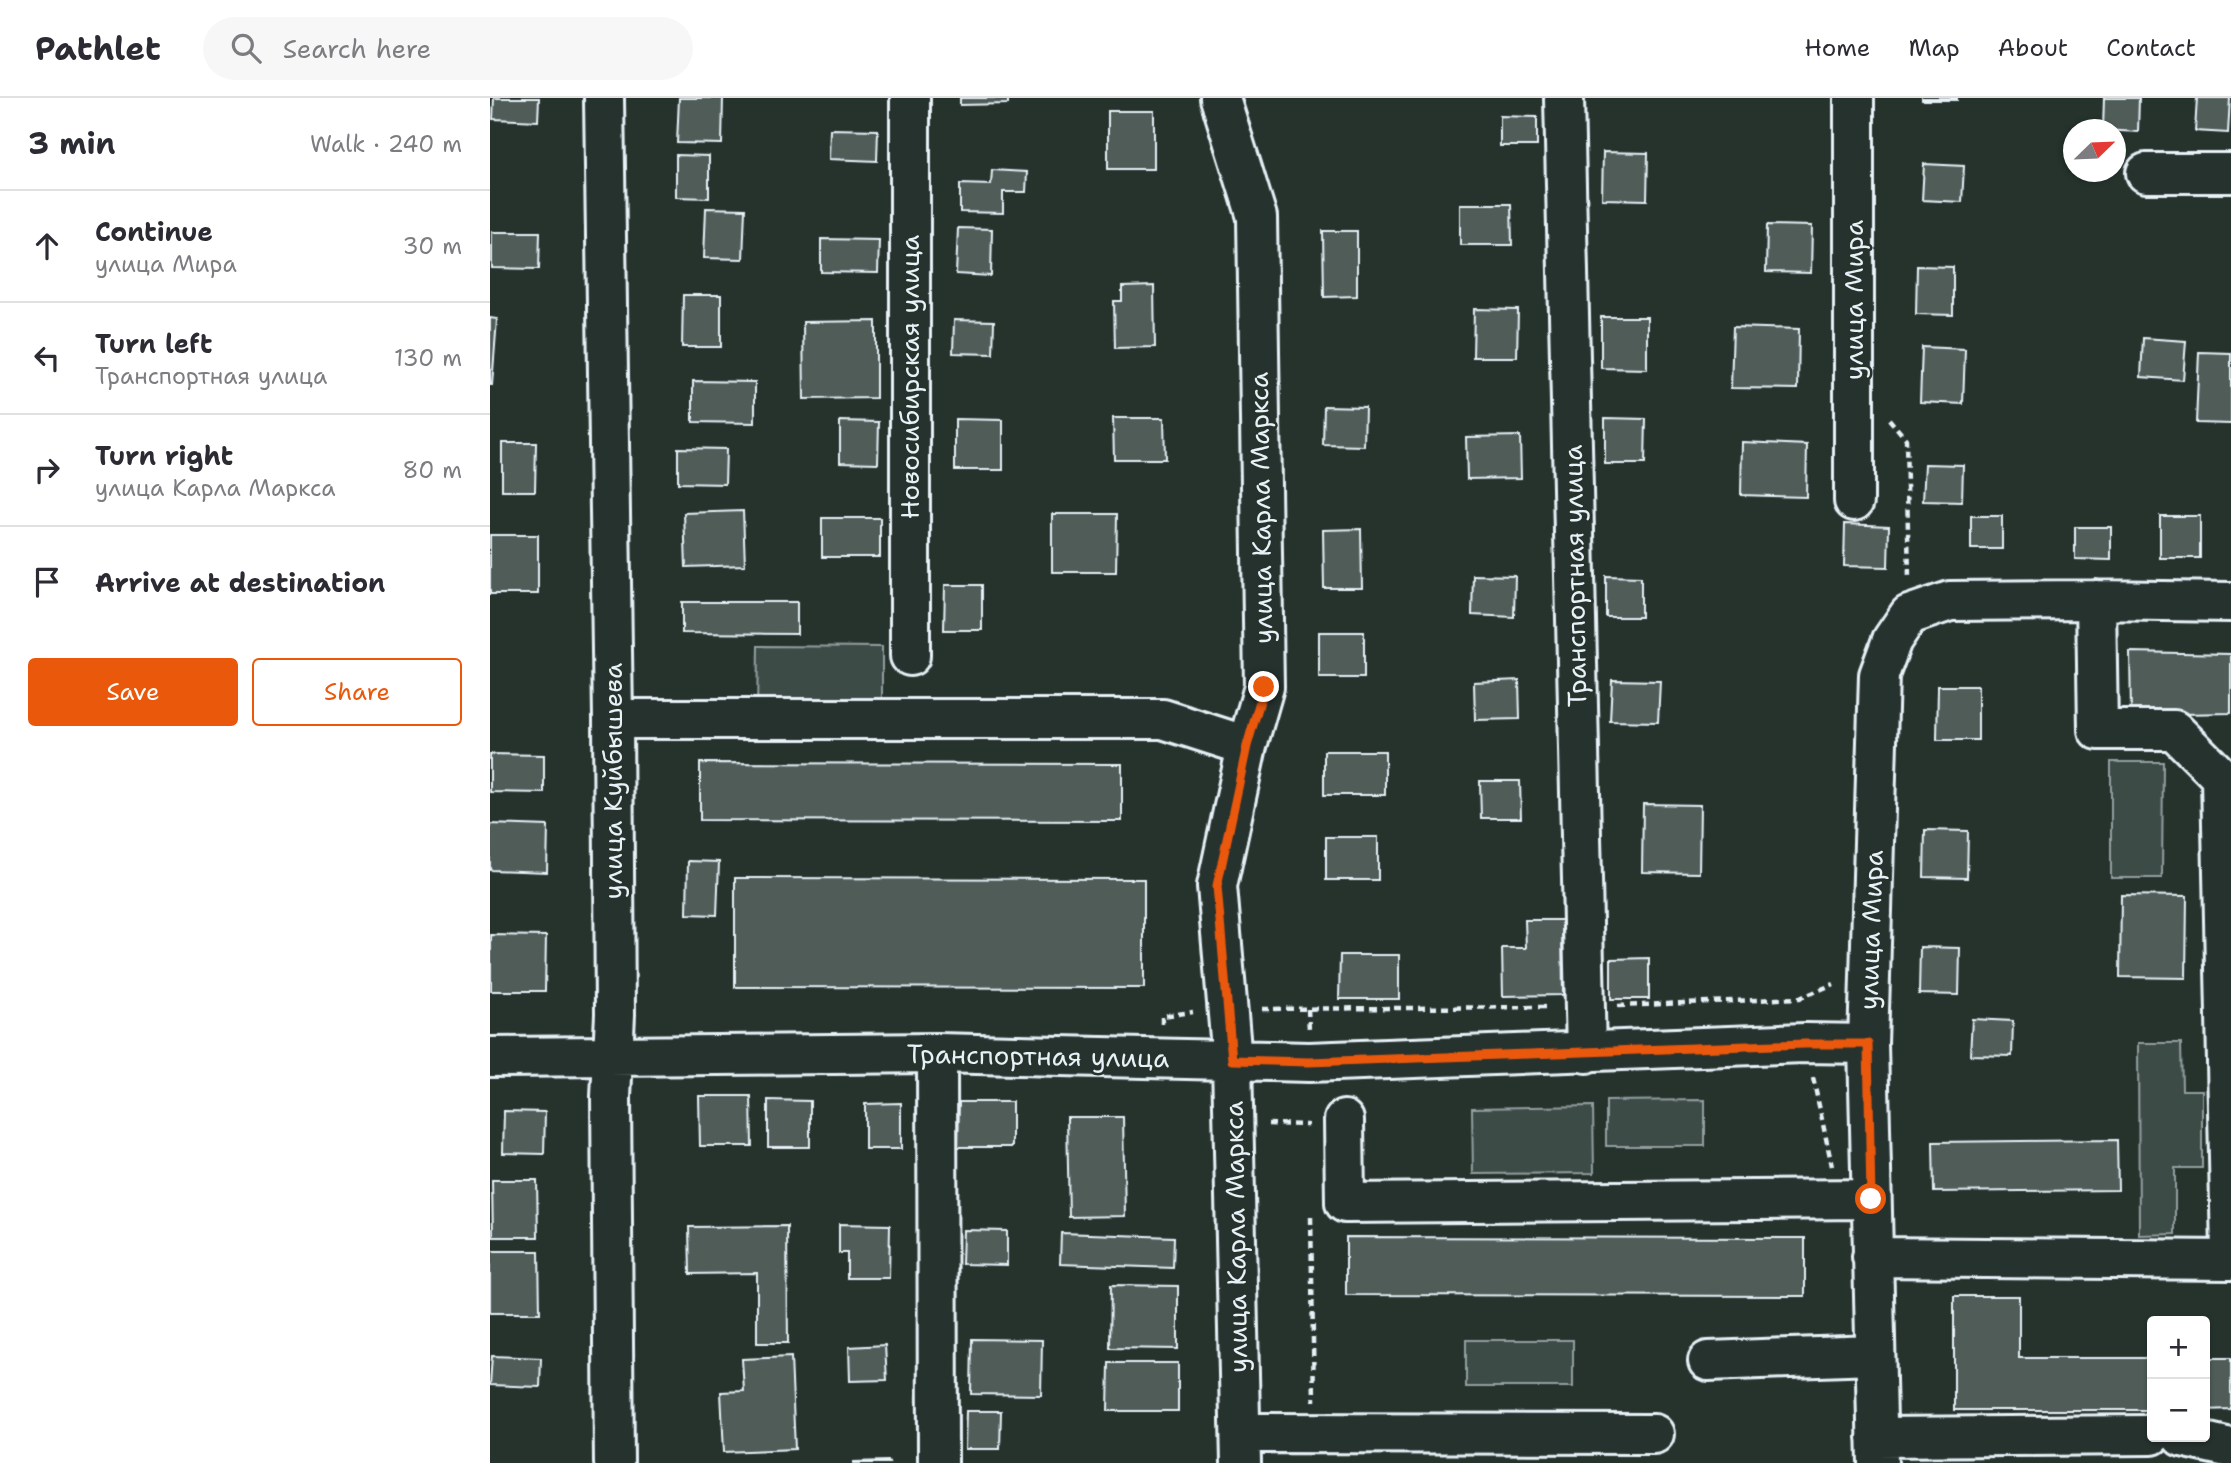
<!DOCTYPE html>
<html lang="en">
<head>
<meta charset="utf-8">
<style>
	:root { --surface:#fff; --page:#f7f7f7; --text:#2b2b33; --muted:#7c7c81; --line:#e1e1e2; --accent:#ea580c }
	body { margin:0; font-family:"Shantell Sans",sans-serif; background:var(--page); color:var(--text) }
	.controls { position:absolute; right:21px; bottom:21px; display:grid; overflow:hidden; border-radius:7px; box-shadow:0 2px 5px #0004 }
	.controls button { width:63px; height:63px; display:grid; place-items:center; padding:0; border:0; border-bottom:2px solid var(--line); background:var(--surface); color:var(--text); font:35px sans-serif }
	.compass { position:absolute; left:1573px; top:21px; width:63px; height:63px; border-radius:50%; background:var(--surface); box-shadow:0 2px 5px #0004; rotate:67deg }
	.stop { position:absolute; width:21px; height:21px; margin:-16px; border:5px solid #ea580c; border-radius:50%; background:#fff }
	.stop.end { background:#ea580c; border-color:#fff; box-shadow:0 2px 7px #0008 }
	.list { margin:0; padding:0; list-style:none }
	h2 { display:flex; justify-content:space-between; align-items:center; height:91px; margin:0; padding:0 28px; font-size:30px }
	h2 small { font-size:23px; font-weight:400; color:var(--muted) }
	.list li { display:grid; grid-template-columns:46px 1fr auto; gap:21px; align-items:center; box-sizing:border-box; height:112px; padding:0 28px; border-top:2px solid var(--line) }
	.list b { display:block; font-size:26px; white-space:nowrap }
	.list p { margin:0; font-size:23px; white-space:nowrap; color:var(--muted) }
	.list em { font-size:23px; font-style:normal; color:var(--muted) }
	.actions { display:flex; gap:14px; padding:21px 28px }
	.actions a { flex:1; padding:16px 0; border:2px solid var(--accent); border-radius:7px; text-align:center; font-size:24px; color:var(--accent) }
	.actions .main { background:var(--accent); color:#fff }
	.icon { flex:none; width:38px; height:38px; fill:none; stroke:currentColor; stroke-width:2; stroke-linecap:round; stroke-linejoin:round }
	.map { position:relative; flex:none; width:1741px; height:1365px; overflow:hidden }
	header { display:flex; align-items:center; gap:42px; box-sizing:border-box; height:98px; padding:0 35px; background:var(--surface); border-bottom:2px solid var(--line) }
	header strong { font-size:33px }
	nav { display:flex; gap:38px; margin-inline-start:auto; font-size:24px }
	.search { width:490px; height:63px; background:var(--page); display:flex; align-items:center; gap:18px; box-sizing:border-box; padding:0 24px; border-radius:38px; color:var(--muted); font-size:26px }
	main { display:flex }
	aside { flex:1; background:var(--surface) }
	.map>svg:first-child { display:block }
	.green { fill:#3e4b47; stroke:#939ea0; stroke-width:2 }
	.building { fill:#505c59; stroke:#e8f1f8; stroke-width:2 }
	.lines { fill:none; stroke-linecap:round; stroke-linejoin:round }
	.minor-casing { stroke:#e8f1f8; stroke-width:44 }
	.path { stroke:#e8f1f8; stroke-width:4.5; stroke-dasharray:7 5; stroke-linecap:butt }
	.minor { stroke:#26332d; stroke-width:38 }
	.route { stroke:#ea580c; stroke-width:9 }
	.labels { text-anchor:middle; stroke-width:5; stroke-linejoin:round; paint-order:stroke }
	.street-label { font-size:26px; fill:#e8f1f8; stroke:#26332d }
</style>
</head>
<body>
<header>
<strong>Pathlet</strong>
<div class="search"><svg class="icon" aria-label="search" viewBox="0 0 24 24"><circle cx="10" cy="10" r="6"/><path d="M15 15l6 6"/></svg>Search here</div>
<nav><a>Home</a><a>Map</a><a>About</a><a>Contact</a></nav>
</header>
<main>
<aside>
<h2>3 min<small>Walk · 240 m</small></h2>
<ul class="list">
<li><svg class="icon" aria-label="ahead" viewBox="0 0 24 24"><path d="M12 20V5M6 11l6-6 6 6"/></svg><div><b>Continue</b><p>улица Мира</p></div><em>30 m</em></li>
<li><svg class="icon" aria-label="left" viewBox="0 0 24 24"><path d="M17 20v-9H6M10 6l-5 5 5 5"/></svg><div><b>Turn left</b><p>Транспортная улица</p></div><em>130 m</em></li>
<li><svg class="icon" aria-label="right" viewBox="0 0 24 24"><path d="M7 20v-9h11M14 6l5 5-5 5"/></svg><div><b>Turn right</b><p>улица Карла Маркса</p></div><em>80 m</em></li>
<li><svg class="icon" aria-label="arrive" viewBox="0 0 24 24"><path d="M6 21V4h12l-3 4 3 4H6"/></svg><div><b>Arrive at destination</b></div></li>
</ul>
<div class="actions"><a class="main">Save</a><a>Share</a></div>
</aside>
<div class="map">
<svg width="1741" height="1365" viewBox="0 0 1741 1365">
	<rect width="100%" height="100%" fill="#26332d"/>
	<filter id="ink" filterUnits="userSpaceOnUse"><feTurbulence type="fractalNoise" baseFrequency=".0143" numOctaves="2"/><feDisplacementMap in="SourceGraphic" scale="14" xChannelSelector="R" yChannelSelector="G"/><feConvolveMatrix kernelMatrix="1 2 1 2 8 2 1 2 1" color-interpolation-filters="sRGB"/></filter>
	<g filter="url(#ink)">
		<path class="green" d="M268 548 392 549V620L267 618Z
			M1621 664H1673L1672 780H1621Z
			M1648 945H1691L1692 992H1712V1070H1685V1136L1649 1137Z
			M1215 1002V1048H1116V1003Z
			M1103 1008 1104 1075 983 1076 982 1010Z
			M976 1242H1083V1289H976Z"/>
		<path class="building" d="M4 0H49L48 23 3 21Z
			M189 0H233L232 46 187 45Z
			M470 0H518V6L470 7Z
			M1432 0H1467V2H1432Z
			M1614 0H1649L1648 34 1613 32Z
			M1707 0H1740L1738 35 1705 33Z
			M618 13H664V71H618Z
			M1010 18 1047 19V48H1010Z
			M340 31 388 32 387 63 339 61Z
			M1113 54 1158 55 1157 102 1112 101Z
			M186 57 219 58V100L186 99Z
			M1434 66 1474 68 1472 104 1432 102Z
			M502 72 537 74 536 94H513V115L470 114V86L501 87Z
			M970 106H1021L1022 147H970Z
			M216 110 255 111 253 161 214 160Z
			M1277 127 1322 128 1321 175 1276 174Z
			M468 130 502 131 501 178 466 176Z
			M833 133H867V198L834 199Z
			M2 134H50L49 171 2 170Z
			M331 141 389 142 388 175 331 174Z
			M1427 168 1463 169V217L1426 216Z
			M664 188 665 249 625 250 624 203H632V189Z
			M193 197H231V249H192Z
			M984 211 1028 212 1027 259H983Z
			M1111 219H1157V271L1111 270Z
			M0 220 7 221 2 287H0Z
			M464 222 504 223 503 256 463 255Z
			M386 223V300L314 301 313 224Z
			M1243 229 1309 231 1308 291 1241 290Z
			M1653 240 1696 243 1693 282 1651 279Z
			M1432 249 1475 251 1473 306 1430 304Z
			M1709 254 1741 255V326L1706 325Z
			M203 283 265 284V325L203 324Z
			M834 308 875 309 874 348 833 347Z
			M623 320H674L675 361H624Z
			M1115 320 1156 321 1155 366H1115Z
			M465 321 513 322V372H465Z
			M350 323 389 324 388 365 350 364Z
			M1030 338 1031 380 977 381 976 339Z
			M1252 344 1317 347 1316 399 1251 397Z
			M12 345H46L45 393H12Z
			M188 350 236 351 235 386 188 385Z
			M1435 366 1473 367 1472 404 1433 403Z
			M253 413 255 467 196 469 194 415Z
			M562 416H627L626 474H562Z
			M1481 418H1512V451H1481Z
			M1670 418H1710V460H1670Z
			M332 420H390V459H332Z
			M1355 426 1399 428 1398 469 1354 468Z
			M1585 429H1621V462L1585 461Z
			M871 431 872 490H834L833 432Z
			M0 437H48V496H0Z
			M983 477 1025 478 1024 519 982 517Z
			M1116 478 1151 479V519H1116Z
			M455 487H492V532H454Z
			M192 504H307V536L192 535Z
			M829 534H874V580H829Z
			M1640 554 1741 556V615L1641 617Z
			M1029 582 1030 621 985 622 984 584Z
			M1122 582 1170 583 1168 624 1120 623Z
			M1448 588H1488V642H1447Z
			M834 653H895V697H834Z
			M0 656 54 657V695L0 694Z
			M210 665 632 666V723L210 722Z
			M990 683H1030L1031 720H991Z
			M1153 706 1210 707 1209 775 1152 774Z
			M0 726 58 728 57 774 0 772Z
			M1435 732 1478 733 1477 780 1434 779Z
			M836 739H888V782H836Z
			M198 763 229 764 227 817 197 816Z
			M245 780 654 781V890L245 889Z
			M1631 797 1697 798 1696 880 1630 879Z
			M1035 822H1072L1073 897 1013 898 1012 850H1036Z
			M1 837 56 838 55 893H1Z
			M1430 849 1470 850 1469 897 1429 896Z
			M850 857H909V901H849Z
			M1159 860V901H1121V861Z
			M1482 921 1523 923 1522 958 1480 957Z
			M209 998H261L262 1048H210Z
			M278 1002 320 1003V1049H278Z
			M469 1004H522V1049H468Z
			M411 1005V1051H375V1006Z
			M14 1013 55 1014 54 1056 13 1055Z
			M577 1019H633L635 1118 579 1119Z
			M1627 1042 1628 1092 1444 1094 1443 1044Z
			M2 1082H47L48 1139H3Z
			M349 1126 400 1127 399 1180H357V1155H349Z
			M297 1128 298 1245H267V1175L200 1176 199 1129Z
			M473 1132 517 1133V1167L472 1166Z
			M571 1135 684 1139 683 1170 570 1166Z
			M856 1139 1315 1140V1198L856 1197Z
			M0 1153H49L50 1215H0Z
			M621 1187 688 1188V1251L620 1250Z
			M1464 1198H1529V1260H1662V1312H1464Z
			M482 1241 552 1242 551 1297 481 1296Z
			M395 1247 397 1282 360 1283 359 1249Z
			M2 1258 51 1260 50 1289 0 1287Z
			M301 1259 305 1351 234 1354 231 1294 254 1293 252 1261Z
			M1715 1260H1741V1311L1715 1312Z
			M619 1265H688V1313H618Z
			M476 1313H511L510 1351H475Z
			M398 1363 399 1365H364V1364Z"/>
		<g class="lines">
			<defs>
				<path id="minor" d="M114 0 123 621 125 916 121 999 124 1365
					M420 0V558
					M730 0 767 119 774 589 757 648 727 788 742 963 751 1365
					M1074 0 1096 955
					M1656 75H1741
					M1364 403V0
					M1606 502 1608 632H1684L1731 679 1741 1155
					M123 621H673L757 648
					M447 955 448 1365
					M0 959 447 955 819 964 1315 945 1378 946
					M854 1022 855 1105 1381 1101
					M1382 1159 1741 1162
					M1218 1263 1384 1257
					M751 1335 1164 1336
					M1387 1339 1662 1337
					M1692 1339 1741 1350
					M1388 1365 1378 946 1389 577 1402 542 1419 517 1460 503 1606 502 1741 504"/>
			</defs>
			<use href="#minor" class="minor-casing"/>
			<path class="path" d="M1399 321 1416 341 1419 481
				M1128 908 1310 900 1344 886
				M772 911 1060 909
				M818 911 819 932
				M672 926V918L703 914
				M1323 980 1342 1068
				M778 1026 818 1027
				M821 1119 824 1303"/>
			<use href="#minor" class="minor"/>
		</g>
	</g>
	<g class="lines" filter="url(#ink)">
		<path class="route" d="M774 589 757 648 727 788 742 962 819 964 1315 946H1378L1381 1101"/>
	</g>
	<g class="labels">
		<g class="street-label">
			<text transform="translate(1364 202) rotate(-90)" y="9">улица Мира</text>
			<text transform="translate(420 279) rotate(-90)" y="9">Новосибирская улица</text>
			<text transform="translate(771 410) rotate(-91)" y="9">улица Карла Маркса</text>
			<text transform="translate(1085 478) rotate(-91)" y="9">Транспортная улица</text>
			<text transform="translate(123 683) rotate(-90)" y="9">улица Куйбышева</text>
			<text transform="translate(1381 832) rotate(-88)" y="9">улица Мира</text>
			<text transform="translate(548 958) rotate(1)" y="9">Транспортная улица</text>
			<text transform="translate(746 1139) rotate(-91)" y="9">улица Карла Маркса</text>
		</g>
	</g>
</svg>
<div class="controls">
<button>+</button>
<button>−</button>
</div>
<svg class="compass" viewBox="-18 -18 36 36"><path d="M0-13l5 13h-10z" fill="#e53935"/><path d="M0 13l5-13h-10z" fill="#7c7c81"/></svg>
<div class="stop" style="left:1381px;top:1101px"></div>
<div class="stop end" style="left:774px;top:589px"></div>
</div>
</main>
</body>
</html>
